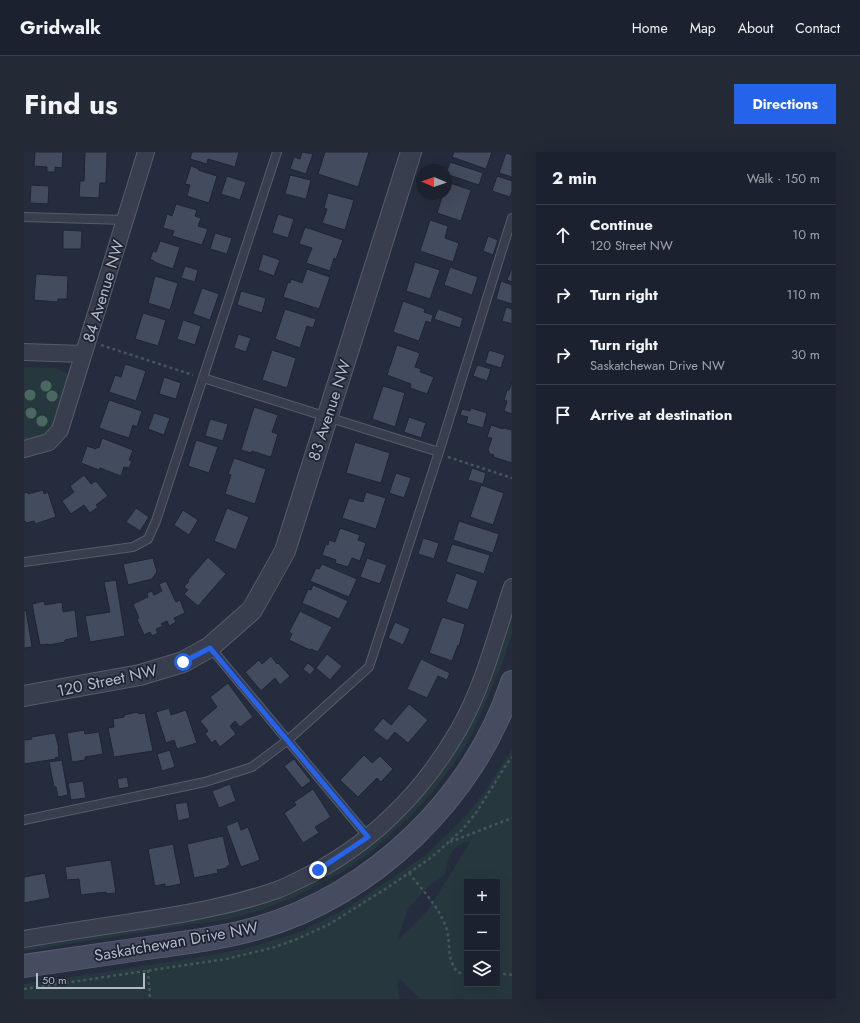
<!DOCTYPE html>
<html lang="en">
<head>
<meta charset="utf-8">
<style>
	:root { --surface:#1b212e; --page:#242936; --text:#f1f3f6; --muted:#a0a3aa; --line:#393e4a; --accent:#2563eb }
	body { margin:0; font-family:Jost,sans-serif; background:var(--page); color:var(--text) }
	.controls { position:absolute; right:12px; bottom:12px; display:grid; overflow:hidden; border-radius:0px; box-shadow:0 4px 16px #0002 }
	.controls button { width:36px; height:36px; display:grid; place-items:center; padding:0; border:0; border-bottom:1px solid var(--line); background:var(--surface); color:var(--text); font:20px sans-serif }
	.compass { position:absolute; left:392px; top:12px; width:36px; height:36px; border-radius:50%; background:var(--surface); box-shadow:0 4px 16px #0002; rotate:272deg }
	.scale { position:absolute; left:12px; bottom:10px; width:109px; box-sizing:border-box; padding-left:4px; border:2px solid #b4b9c8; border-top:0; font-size:11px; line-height:14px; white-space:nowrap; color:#b4b9c8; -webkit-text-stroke:3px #1d2332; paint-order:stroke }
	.stop { position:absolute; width:12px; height:12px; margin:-9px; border:3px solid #2563eb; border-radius:50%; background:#fff }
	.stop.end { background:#2563eb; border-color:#fff; box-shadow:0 1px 4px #0008 }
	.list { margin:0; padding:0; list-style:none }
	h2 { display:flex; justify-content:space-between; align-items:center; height:52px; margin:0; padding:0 16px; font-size:17px }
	h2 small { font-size:13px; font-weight:400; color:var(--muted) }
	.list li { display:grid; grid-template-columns:26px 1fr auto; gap:12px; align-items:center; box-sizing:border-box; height:60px; padding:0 16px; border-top:1px solid var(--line) }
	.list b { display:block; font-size:15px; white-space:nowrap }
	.list p { margin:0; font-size:13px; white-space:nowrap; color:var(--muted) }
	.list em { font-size:13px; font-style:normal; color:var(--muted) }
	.icon { flex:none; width:22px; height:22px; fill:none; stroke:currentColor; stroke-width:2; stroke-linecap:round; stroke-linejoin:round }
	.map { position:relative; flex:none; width:488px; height:847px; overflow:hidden; border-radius:0px }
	header { display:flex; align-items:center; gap:24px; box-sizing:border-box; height:56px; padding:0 20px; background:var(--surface); border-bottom:1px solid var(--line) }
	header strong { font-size:19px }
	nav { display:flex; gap:22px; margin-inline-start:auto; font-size:14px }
	.intro { display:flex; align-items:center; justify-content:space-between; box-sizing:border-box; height:96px; padding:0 24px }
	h1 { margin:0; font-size:28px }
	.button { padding:10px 18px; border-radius:0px; background:var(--accent); color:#fff; font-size:14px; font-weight:700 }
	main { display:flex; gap:24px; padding:0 24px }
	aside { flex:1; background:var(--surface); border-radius:0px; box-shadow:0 4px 16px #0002 }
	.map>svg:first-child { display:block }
	.green { fill:#26383e; fill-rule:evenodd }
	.building { fill:#434b5f; stroke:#1f2534 }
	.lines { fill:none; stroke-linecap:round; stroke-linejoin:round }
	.service-casing { stroke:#565c6b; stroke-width:10 }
	.minor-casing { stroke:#565c6b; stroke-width:18 }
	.tertiary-casing { stroke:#565c6b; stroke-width:22 }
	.secondary-casing { stroke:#565c6b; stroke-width:24 }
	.path { stroke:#44555b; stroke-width:2.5; stroke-dasharray:3 3; stroke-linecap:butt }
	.service { stroke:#383e4d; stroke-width:8 }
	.minor { stroke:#383e4d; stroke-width:16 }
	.tertiary { stroke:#383e4d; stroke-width:20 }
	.secondary { stroke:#464c60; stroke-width:22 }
	.tree { fill:#4b6860 }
	.route { stroke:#2563eb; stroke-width:5 }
	.labels { text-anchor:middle; stroke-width:3.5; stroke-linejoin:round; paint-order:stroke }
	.street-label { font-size:16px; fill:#b4b9c8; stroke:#1d2332 }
</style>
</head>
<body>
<header>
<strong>Gridwalk</strong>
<nav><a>Home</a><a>Map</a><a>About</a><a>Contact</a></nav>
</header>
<div class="intro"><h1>Find us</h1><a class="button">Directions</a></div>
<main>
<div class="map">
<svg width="488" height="847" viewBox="0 0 488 847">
	<rect width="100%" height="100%" fill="#242c3d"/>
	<path class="green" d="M0 215 32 216 44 222 29 273 21 283 0 288Z
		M488 459V480L478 512 448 583 431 610 409 640 385 666 348 699 320 719 269 746 237 758 209 766 0 799V792L180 765 214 758 268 740 289 730 316 714 383 658 399 642 416 621 431 597Z
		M488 597V847H396L376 827 373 831 376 847H0V832L171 806 223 796 276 780 323 756 402 703 433 673 444 661 463 636ZM447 689 404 758 373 789 384 757 405 734 421 723C424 705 427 692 447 689ZM443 730H473V832H443Z"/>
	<path class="building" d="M11 0H39L38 16 31 15V20H23V15L10 14Z
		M61 0H83L82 31H76L75 46 55 45 56 29H60Z
		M168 0H215L211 15 184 7 183 12 166 7Z
		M278 0 289 2 282 22 266 17 270 5 276 7Z
		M301 0H345L334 35 294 22Z
		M430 0H468L462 17 428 5Z
		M482 1 488 3V25L475 21Z
		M426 10 459 21 455 33 422 22Z
		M167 14 175 17 174 18 193 24 185 51 163 44 166 33 161 32Z
		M266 23 287 28 282 47 261 42Z
		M203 24 222 30 216 48 197 42Z
		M473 24 488 29V39L486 45 468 39Z
		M423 30 447 38 437 69 413 61 419 42H422Z
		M7 33 25 34 24 52 6 51Z
		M304 41 330 48 321 78 298 71 303 57 300 56Z
		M152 52 173 58 171 64 177 66 174 74 184 77 178 93 148 84 150 79 139 76 143 62 148 64Z
		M254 62 270 67 264 86 248 81Z
		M406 68 424 74 421 86 435 91 429 110 396 99Z
		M281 75 319 88 312 107 310 106 306 119 282 111 288 96 275 92Z
		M39 78 58 79 57 97H39Z
		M191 81 208 86 203 102 186 97Z
		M464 84 474 88 469 103 459 99Z
		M136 89 156 95 149 117 130 110V109L126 107 129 99 132 100Z
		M239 102 256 108 250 124 234 118Z
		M391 110 416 118 406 147 382 139Z
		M161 114 174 118 171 130 157 126Z
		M426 115 454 125 448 143 420 133Z
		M488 115V130L483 128Z
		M283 117 306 125 295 157 259 145 264 130 266 131 267 127 278 131Z
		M12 122 44 124 43 147H34L33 150 10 148Z
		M131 124 154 131 146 158 124 151Z
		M477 129 488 133V152L472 147Z
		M178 136 195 142 186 168 169 162Z
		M217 139 242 146 238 161 213 153Z
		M379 149 401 157 400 160 409 163 407 171 402 169 395 189 369 180Z
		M482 155 488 157V172L478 169Z
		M261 157 292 167 289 176 283 174 276 196 251 187Z
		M414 157 439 166 436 176 410 167Z
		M119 161 142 168 134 194 111 187Z
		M159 168 177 174 171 193 153 187Z
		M214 182 227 186 222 200 210 196Z
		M373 193 396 201 391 215 397 217 396 220 410 225 403 242 386 236 387 232 363 223Z
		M248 198 272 206 263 236 238 228Z
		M465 198 481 203 477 216 461 211Z
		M101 212 122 219 112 249 85 240 91 223 97 225Z
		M453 213 467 217 463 229 449 224Z
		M140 225 157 231 152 247 135 242Z
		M488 230V262L480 259 483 249 480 248 483 238H485Z
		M359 234 381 241 371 275 348 267Z
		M85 248 118 259 113 275 109 273 105 286 75 276Z
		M230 255 254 263 248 280 254 282 247 305 228 299 227 301 217 298Z
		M447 256 463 261 459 276 442 271 444 265 436 263 438 257 446 259Z
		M130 261 146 266 140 283 124 277Z
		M385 265 402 271 397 286 380 280Z
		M186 267 204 272 199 289 181 284Z
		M467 273 479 277 480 276 488 278V311L469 305 470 303 466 302 464 298 468 286 463 285Z
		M78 286 109 298 105 308 108 309 105 316 100 315 97 324 76 316 75 318 57 311 63 294 72 297 73 295 75 296Z
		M172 288 194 295 185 321 164 314Z
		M331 290 366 301 357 331 322 321Z
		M210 306 242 317 231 352 201 342 207 323 204 322Z
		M448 316 462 321 459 332 444 328Z
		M372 321 387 326 380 346 365 341Z
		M60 323 67 332 72 329 84 344 72 353 74 355 66 361 60 353 47 362 38 349 50 340 46 334Z
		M457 333 480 341 469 373 446 365Z
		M19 338 20 342 24 340 32 365 11 372 10 369 2 371 1 369H0V341L4 340V342Z
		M342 340 362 346 352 377 318 366 325 346 339 350Z
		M112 356 125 365 116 379 102 370Z
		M203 356 225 365 212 398 190 389Z
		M159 358 174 368 165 383 150 373Z
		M435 369 475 382 469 401 429 388Z
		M316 376 336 383 334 388 342 391 336 409 328 406 324 415 311 411 312 408 298 403 302 392 304 393 305 388 311 390Z
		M399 386 415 391 410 407 394 402Z
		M428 392 466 403 460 422 422 410Z
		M184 405 202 422 174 454 160 442 164 438 160 435 165 429 164 428Z
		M129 406 133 420 128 427 104 433 99 412Z
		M343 406 363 413 356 432 336 425Z
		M298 412 333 427 325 445 286 429 292 416 295 417Z
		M432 421 454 429 444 458 422 450Z
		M92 428 101 484 66 490 61 464 86 460 80 430Z
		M142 429 152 450 156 448 161 461 150 466 152 470 145 474 143 469 137 472 139 474 132 477 134 481 128 484 126 480 120 483 113 467 115 466 109 452 124 445 123 441 128 439 130 443 138 439 135 432Z
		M289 433 324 449 315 467 278 451 284 437 287 438Z
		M20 449 21 453 38 450 39 460 51 458 54 485 41 488V490L24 493V492L16 493 8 452Z
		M2 458 8 495 0 496V459Z
		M276 459 308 475 294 500 287 497 286 498 265 488 268 482 265 480Z
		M418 465 441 472 435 494 434 493 428 509 405 501Z
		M371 470 386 477 379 493 364 486Z
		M303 502 318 514 306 528 292 516Z
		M247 504 253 512 254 511 266 524 256 533 251 526 237 539 221 520 235 508 238 512Z
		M397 507 426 521 423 528 414 524 403 546 383 537Z
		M284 511 291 517 286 523 279 517Z
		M204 531 229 565 216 575 211 569 206 574 212 582 196 595 191 588 188 591 181 582 184 579 176 569 193 555 186 545Z
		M385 552 404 568 384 591 371 580 363 589 349 578 359 566 367 573Z
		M145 556 147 563 162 558 173 591 153 597 150 588 142 591 132 560Z
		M114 560 115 562 121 561 129 599 90 605 84 576 90 575 89 567 100 565V563Z
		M60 578 61 582 75 580 79 602 61 605V608L48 610 43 581Z
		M31 581 35 597H34L35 605 31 606 32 607 0 612V588L8 587 7 585Z
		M146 598 151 615 138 619 133 602Z
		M340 603 348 611 356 604 369 617 357 630 353 626 334 645 316 628Z
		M270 607 287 629 278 636 260 614Z
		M38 608 44 643 34 645 32 635H30L25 610Z
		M103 625 105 635 95 637 93 627Z
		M59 629 62 646 47 648 44 631Z
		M206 632 212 649 195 656 188 639Z
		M289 637 307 665 291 675 295 681 279 691 260 661 272 653 270 650Z
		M163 650 166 666 154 669 151 652Z
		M214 669 217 678 224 675 236 708 217 715 202 674Z
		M199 684 206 714H203V716L193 718 194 721 170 726 163 692Z
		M149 692 157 732 141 735V732L131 734 124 697Z
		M87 708 92 741 82 742V740L57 743 55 727 43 728 41 715Z
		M21 721 26 746 0 751V725Z"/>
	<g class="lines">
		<defs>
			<path id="service" d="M0 65 100 68
				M179 226 415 300
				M0 410 109 395 124 387 132 369 253 0
				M186 495 344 685
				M0 668 181 630 228 615 264 588 345 515 415 300 488 66"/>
			<path id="minor" d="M0 200 59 202
				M0 297 25 290 36 278 122 0
				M0 787C40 780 81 774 121 768 166 761 210 753 253 738 261 735 269 731 277 727 344 695 398 642 435 577 460 533 472 482 488 435"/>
			<path id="tertiary" d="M0 544 116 523 159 510 186 495 228 458 261 399 387 0"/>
			<path id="secondary" d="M0 814C41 808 82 802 123 796 160 791 198 786 234 776 349 743 451 645 488 530"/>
		</defs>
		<use href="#service" class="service-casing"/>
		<use href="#minor" class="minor-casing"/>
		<use href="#tertiary" class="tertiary-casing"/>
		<use href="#secondary" class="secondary-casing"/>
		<path class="path" d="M77 193 169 223
			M424 305 488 326
			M426 690 488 666
			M385 721C399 739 416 756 423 778 427 795 422 804 433 820L443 823
			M124 818 126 847
			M473 821 488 823
			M0 837 202 807 248 796 273 787 304 773 363 736 408 705 438 678 452 661 482 613 488 605"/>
		<use href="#service" class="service"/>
		<use href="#minor" class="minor"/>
		<use href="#tertiary" class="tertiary"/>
		<use href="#secondary" class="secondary"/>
	</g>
	<g class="tree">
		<circle cx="22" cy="234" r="5.5"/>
		<circle cx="6" cy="243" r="5.5"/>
		<circle cx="28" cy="244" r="5.5"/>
		<circle cx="7" cy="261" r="5.5"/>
		<circle cx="18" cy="269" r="5.5"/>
	</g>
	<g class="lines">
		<path class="route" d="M159 510 186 496 344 685 294 718"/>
	</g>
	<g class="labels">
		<g class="street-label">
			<text transform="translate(79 139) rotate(-73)" y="6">84 Avenue NW</text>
			<text transform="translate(305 258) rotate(-72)" y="6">83 Avenue NW</text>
			<text transform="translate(83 528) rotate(-12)" y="6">120 Street NW</text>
			<text transform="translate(152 789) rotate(-10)" y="6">Saskatchewan Drive NW</text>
		</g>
	</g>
</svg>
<div class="controls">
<button>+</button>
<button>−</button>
<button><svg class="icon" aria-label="layers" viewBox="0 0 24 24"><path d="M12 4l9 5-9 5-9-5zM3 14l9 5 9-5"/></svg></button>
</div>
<svg class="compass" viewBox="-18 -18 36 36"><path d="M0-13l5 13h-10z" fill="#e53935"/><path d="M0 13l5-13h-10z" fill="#a0a3aa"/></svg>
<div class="scale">50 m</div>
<div class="stop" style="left:159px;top:510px"></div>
<div class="stop end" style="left:294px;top:718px"></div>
</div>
<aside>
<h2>2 min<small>Walk · 150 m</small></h2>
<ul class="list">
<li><svg class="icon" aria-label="ahead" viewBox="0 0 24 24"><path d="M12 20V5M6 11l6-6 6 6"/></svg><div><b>Continue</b><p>120 Street NW</p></div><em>10 m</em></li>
<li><svg class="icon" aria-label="right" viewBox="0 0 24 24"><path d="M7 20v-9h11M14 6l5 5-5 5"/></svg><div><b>Turn right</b></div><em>110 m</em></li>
<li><svg class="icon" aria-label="right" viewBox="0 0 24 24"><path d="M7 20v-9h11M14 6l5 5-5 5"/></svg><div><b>Turn right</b><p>Saskatchewan Drive NW</p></div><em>30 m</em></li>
<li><svg class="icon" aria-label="arrive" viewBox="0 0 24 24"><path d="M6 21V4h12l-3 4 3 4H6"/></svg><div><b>Arrive at destination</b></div></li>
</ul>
</aside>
</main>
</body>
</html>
